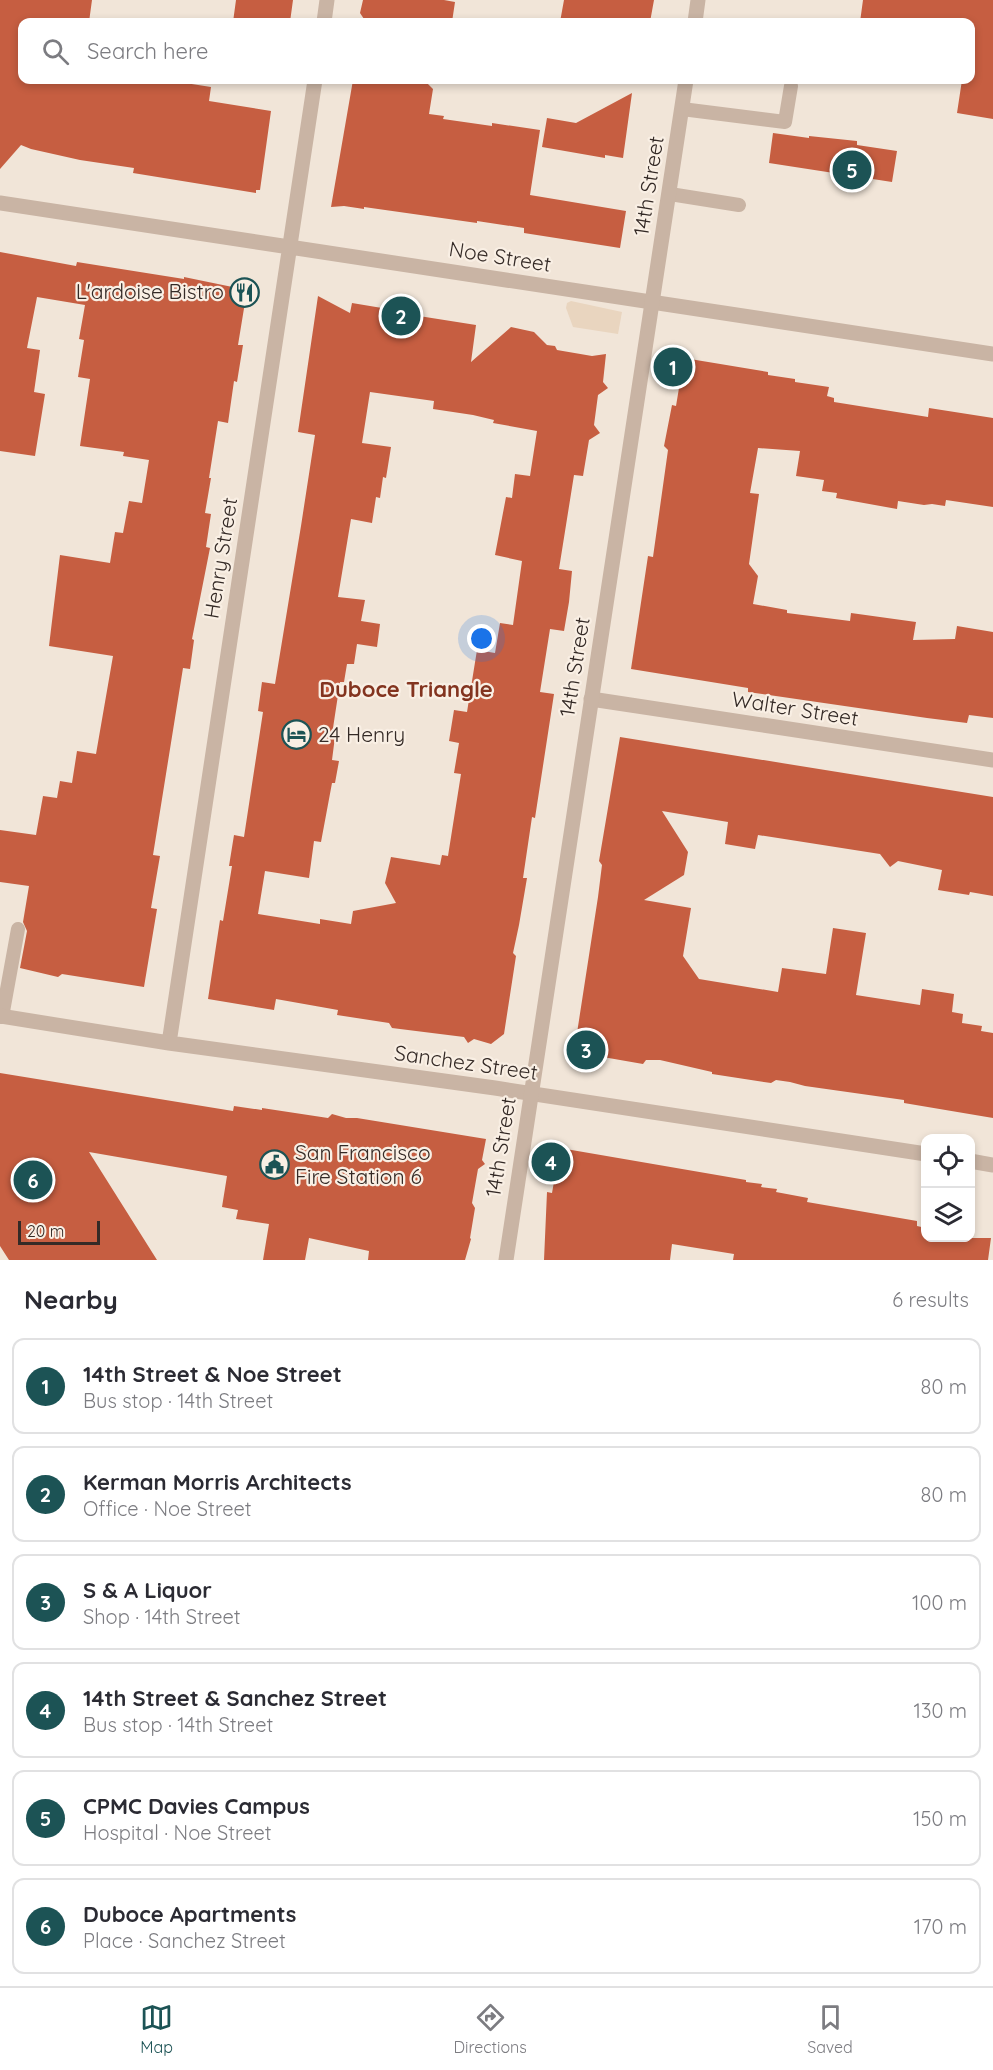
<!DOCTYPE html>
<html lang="en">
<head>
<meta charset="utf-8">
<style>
	:root { --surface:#fff; --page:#f2f2f3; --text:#2b2b33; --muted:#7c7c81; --line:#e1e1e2; --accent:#1c5355 }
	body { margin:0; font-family:Quicksand,sans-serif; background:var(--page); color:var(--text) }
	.controls { position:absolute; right:18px; bottom:18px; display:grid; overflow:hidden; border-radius:12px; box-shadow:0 3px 9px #0003 }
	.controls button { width:54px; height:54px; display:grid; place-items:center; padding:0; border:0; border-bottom:2px solid var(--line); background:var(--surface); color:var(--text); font:30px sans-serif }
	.scale { position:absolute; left:18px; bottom:15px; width:82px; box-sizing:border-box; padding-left:6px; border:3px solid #342a26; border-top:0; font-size:16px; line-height:21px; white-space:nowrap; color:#342a26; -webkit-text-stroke:4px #f9efe4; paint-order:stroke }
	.you { position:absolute; left:482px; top:639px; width:21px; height:21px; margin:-15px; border:4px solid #fff; border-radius:50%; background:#1a73e8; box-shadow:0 0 0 9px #1a73e833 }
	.badge { display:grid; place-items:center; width:39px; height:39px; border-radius:50%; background:var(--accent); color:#fff; font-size:20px; font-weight:700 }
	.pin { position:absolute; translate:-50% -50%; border:3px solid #fff; box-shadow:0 2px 6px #0006 }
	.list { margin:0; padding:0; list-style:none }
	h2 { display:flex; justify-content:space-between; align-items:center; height:78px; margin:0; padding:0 24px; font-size:26px }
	h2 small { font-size:20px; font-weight:400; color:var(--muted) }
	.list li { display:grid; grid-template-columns:39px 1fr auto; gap:18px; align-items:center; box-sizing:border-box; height:96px; margin:0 12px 12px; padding:0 12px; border:2px solid var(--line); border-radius:12px }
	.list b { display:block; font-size:22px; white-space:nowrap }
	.list p { margin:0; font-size:20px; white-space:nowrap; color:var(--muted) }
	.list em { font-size:20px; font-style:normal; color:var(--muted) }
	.icon { flex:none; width:33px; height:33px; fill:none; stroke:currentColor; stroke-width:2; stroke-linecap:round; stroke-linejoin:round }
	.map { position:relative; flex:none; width:993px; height:1260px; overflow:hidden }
	.search { position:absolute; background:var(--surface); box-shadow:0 3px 9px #0003; left:18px; right:18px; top:18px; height:66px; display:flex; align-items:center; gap:15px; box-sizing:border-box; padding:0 21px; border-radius:12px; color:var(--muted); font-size:22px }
	.sheet { height:726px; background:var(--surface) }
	nav { display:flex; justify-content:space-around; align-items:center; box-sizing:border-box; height:84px; border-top:2px solid var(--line); background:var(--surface); font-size:16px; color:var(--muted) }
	nav a { display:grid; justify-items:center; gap:3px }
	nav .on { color:var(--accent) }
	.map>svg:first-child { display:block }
	.plaza { fill:#e9d5bf }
	.building { fill:#c65e41; fill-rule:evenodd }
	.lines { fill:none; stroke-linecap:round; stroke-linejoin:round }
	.service { stroke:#c9b4a4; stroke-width:14 }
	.minor { stroke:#c9b4a4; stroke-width:15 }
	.tertiary { stroke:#c9b4a4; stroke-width:15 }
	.labels { text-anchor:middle; stroke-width:4.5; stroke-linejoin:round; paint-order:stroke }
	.street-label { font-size:21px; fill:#342a26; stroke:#f9efe4 }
	.poi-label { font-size:21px; fill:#342a26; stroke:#f9efe4; text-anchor:start }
	.neighbourhood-label { font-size:22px; font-weight:bold; fill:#83341f; stroke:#f9efe4 }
</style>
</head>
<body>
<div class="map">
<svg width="993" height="1260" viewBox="0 0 993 1260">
	<rect width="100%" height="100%" fill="#f1e5d8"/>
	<path class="plaza" d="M571 301 622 312 618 334 573 327 566 308 567 303Z"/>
	<path class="building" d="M0 0H92L89 22H22V80H166L211 87 209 101 271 111 260 190H256V193L133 173 134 168 80 160 31 149 21 145 0 169Z
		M236 0H293L290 22H233Z
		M363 0H444L455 2 452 22H364V19L360 13Z
		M564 0H654L650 22H560Z
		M863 0H993V119L957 113 962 80H970V22H860Z
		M353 80H424L433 89 429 114 444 116 443 119 492 126V123L540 130 530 195 626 211 620 248 524 233V228L477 221V223L364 207V209L344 206 331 207Z
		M632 93 623 158 605 155V158L542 147 547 118 576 123Z
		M773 133 809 138V136L857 141V145L897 151 892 182 769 163Z
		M0 252 76 266 77 262 184 279V277L247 290 238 345H243L237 382 234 381 228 423 218 421 209 478H211L205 513 211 514 206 547 210 548 192 639 194 640 190 669 183 668 153 855 160 856 151 908 157 909 144 987 62 974 58 977 20 968 27 931 23 922 29 886 0 882V830L36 835 43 796 57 798 60 781 72 783 77 751 96 754 113 656 49 646 60 555 110 563 115 532 123 533 129 501 142 503 149 460 123 456 124 452 80 446 90 379 78 377 84 340 79 339 85 305 37 297 27 348 40 350 34 392 45 394 35 456 0 451Z
		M318 296 350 313 352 303 388 309 394 303 400 313 476 325 471 362 511 327 534 332 547 345 555 346 557 350 592 356 606 354 603 382 608 388 598 395 594 425 600 433 589 440 583 476 574 475 559 569 572 571 569 602 564 631 550 629 540 692 554 694 535 818 532 817 523 878H527L519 925 513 953 516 956 504 1034 491 1044 474 1039 468 1043 464 1037 392 1028 389 1023 337 1015 338 1010 276 999 274 1010 208 999 220 920 223 921 232 866H229L234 835 244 837 263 712 258 711 262 682 275 684 301 526 315 435 298 432ZM370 392 434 401 433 409 473 415 494 420 493 423 537 431 530 476 515 474 512 498 506 497 495 555 522 561 513 625 500 623 495 653 477 650 467 712 454 710 449 741 459 743 454 773 461 774 448 856 442 855 440 865 391 857 385 883 396 903 353 911 351 924 320 919V924L258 914 265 871 309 878 314 841 321 842 332 783H335L339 761 332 760 336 729 333 728 340 682H344L347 664H354L357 644 377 647 380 624 361 621 365 600 338 597 351 519 372 523 376 497 380 498 383 477 386 478 391 447 362 443Z
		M684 358 768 372V375L795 379V382L829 387 827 396 834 398V402L928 417 929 408 993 418V507L946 500 945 506 932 504 924 505 898 501 897 509 836 498 837 493 822 491 824 480 796 476 800 451 758 448 750 493 759 494 749 564 758 576 753 604 787 610V613L850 621 851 613 916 622 913 640 955 639 957 626 993 632V718L969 715 967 723 927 718 748 692V688L631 669 648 556 653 557 668 450 664 446 672 405 676 406Z
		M620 737 993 797V896L970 892 969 895 938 890 942 870 898 861 890 867 880 854 758 835 755 849 725 844 728 822 662 811 688 852 684 875 644 900 691 908 683 956 699 979 778 992 782 968 826 974 833 928 866 933 856 995 920 1005 922 989 954 994 952 1012 963 1014 962 1023 982 1026 981 1031 993 1033V1118L904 1103V1100L805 1086 790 1082 776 1080 771 1083 712 1074V1072L660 1060H646L643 1064 580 1053 575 1046 598 897 602 865 599 861Z
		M0 1073 233 1111 234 1106 262 1110V1108L328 1118 332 1114 346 1118H357L486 1139 482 1160 485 1164 478 1169 472 1203 475 1208 470 1238 471 1239 465 1260H368L369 1251 309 1238 305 1260H263L269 1224 236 1219 238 1210 222 1207 227 1176 89 1152 157 1260H9L0 1246Z
		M560 1148 746 1180V1182L762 1184 761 1187 777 1189 776 1192 808 1198 807 1202 917 1221V1226L926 1228V1238H991L988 1260H733L734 1254 672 1244 670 1260H544L547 1192 552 1193Z"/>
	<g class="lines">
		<path class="service" d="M682 109 785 122 791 86
			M670 194 739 205
			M2 1017 18 929"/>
		<path class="minor" d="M324 22 327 0
			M0 203 993 354
			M591 699 993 760
			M0 1016 169 1043 495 1088 926 1154
			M169 1043 315 80
			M970 1161 993 1165"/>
		<path class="tertiary" d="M695 22 698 0
			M506 1260 686 80"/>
	</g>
	<defs>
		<symbol id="restaurant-ring" viewBox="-11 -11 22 22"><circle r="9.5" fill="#f9efe4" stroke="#1c5355" stroke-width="1.5"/><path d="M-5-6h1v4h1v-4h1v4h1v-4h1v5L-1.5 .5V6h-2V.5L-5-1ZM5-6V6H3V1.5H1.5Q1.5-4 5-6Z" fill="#1c5355"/></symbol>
		<symbol id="hotel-ring" viewBox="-11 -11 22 22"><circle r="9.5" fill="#f9efe4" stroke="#1c5355" stroke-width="1.5"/><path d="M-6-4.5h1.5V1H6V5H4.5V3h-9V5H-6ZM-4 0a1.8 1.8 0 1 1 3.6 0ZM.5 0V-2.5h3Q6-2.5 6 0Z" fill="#1c5355"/></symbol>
		<symbol id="civic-ring" viewBox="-11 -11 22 22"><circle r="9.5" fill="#f9efe4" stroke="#1c5355" stroke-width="1.5"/><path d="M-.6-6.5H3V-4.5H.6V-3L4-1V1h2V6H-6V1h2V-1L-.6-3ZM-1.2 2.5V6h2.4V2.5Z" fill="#1c5355"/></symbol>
	</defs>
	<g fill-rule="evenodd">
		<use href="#restaurant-ring" x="228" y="276" width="33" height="33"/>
		<use href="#hotel-ring" x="280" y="718" width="33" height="33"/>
		<use href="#civic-ring" x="258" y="1148" width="33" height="33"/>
	</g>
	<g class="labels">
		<g class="street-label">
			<text transform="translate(649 186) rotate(-81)" y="7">14th Street</text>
			<text transform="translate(500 257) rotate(9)" y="7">Noe Street</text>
			<text transform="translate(221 558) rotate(-81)" y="7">Henry Street</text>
			<text transform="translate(575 667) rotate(-81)" y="7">14th Street</text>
			<text transform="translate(795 709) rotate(9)" y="7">Walter Street</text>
			<text transform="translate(466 1063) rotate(8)" y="7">Sanchez Street</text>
			<text transform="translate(501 1147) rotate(-81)" y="7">14th Street</text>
		</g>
		<g class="poi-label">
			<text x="224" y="299" text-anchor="end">L'ardoise Bistro</text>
			<text x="318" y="742">24 Henry</text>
			<text x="295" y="1160">San Francisco<tspan x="295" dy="24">Fire Station 6</tspan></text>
		</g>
		<g class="neighbourhood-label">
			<text x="406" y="697">Duboce Triangle</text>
		</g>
	</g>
</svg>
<div class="controls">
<button><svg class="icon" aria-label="locate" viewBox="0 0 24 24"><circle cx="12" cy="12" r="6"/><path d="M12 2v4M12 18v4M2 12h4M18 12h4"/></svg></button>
<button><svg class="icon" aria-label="layers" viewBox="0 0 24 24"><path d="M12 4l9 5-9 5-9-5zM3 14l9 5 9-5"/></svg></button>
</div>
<div class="scale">20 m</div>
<div class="you"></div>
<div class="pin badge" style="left:673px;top:367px">1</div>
<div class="pin badge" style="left:401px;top:316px">2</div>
<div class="pin badge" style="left:586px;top:1050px">3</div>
<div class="pin badge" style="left:551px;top:1162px">4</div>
<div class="pin badge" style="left:852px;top:170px">5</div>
<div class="pin badge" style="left:33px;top:1180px">6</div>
<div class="search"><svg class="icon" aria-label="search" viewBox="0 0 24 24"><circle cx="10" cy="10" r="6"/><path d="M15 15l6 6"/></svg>Search here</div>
</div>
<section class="sheet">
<h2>Nearby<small>6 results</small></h2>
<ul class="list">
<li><span class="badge">1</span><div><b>14th Street &amp; Noe Street</b><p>Bus stop · 14th Street</p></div><em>80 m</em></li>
<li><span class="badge">2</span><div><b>Kerman Morris Architects</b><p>Office · Noe Street</p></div><em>80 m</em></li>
<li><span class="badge">3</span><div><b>S &amp; A Liquor</b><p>Shop · 14th Street</p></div><em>100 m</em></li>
<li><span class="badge">4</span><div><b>14th Street &amp; Sanchez Street</b><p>Bus stop · 14th Street</p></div><em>130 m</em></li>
<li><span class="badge">5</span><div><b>CPMC Davies Campus</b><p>Hospital · Noe Street</p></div><em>150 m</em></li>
<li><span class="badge">6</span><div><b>Duboce Apartments</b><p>Place · Sanchez Street</p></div><em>170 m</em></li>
</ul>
</section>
<nav>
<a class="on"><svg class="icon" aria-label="map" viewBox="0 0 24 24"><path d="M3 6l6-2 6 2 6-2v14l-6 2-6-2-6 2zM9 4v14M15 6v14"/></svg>Map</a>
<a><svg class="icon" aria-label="directions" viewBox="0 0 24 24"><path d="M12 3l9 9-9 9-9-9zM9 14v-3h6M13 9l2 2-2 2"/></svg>Directions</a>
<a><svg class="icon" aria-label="saved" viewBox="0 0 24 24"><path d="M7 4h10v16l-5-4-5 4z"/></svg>Saved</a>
</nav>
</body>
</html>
